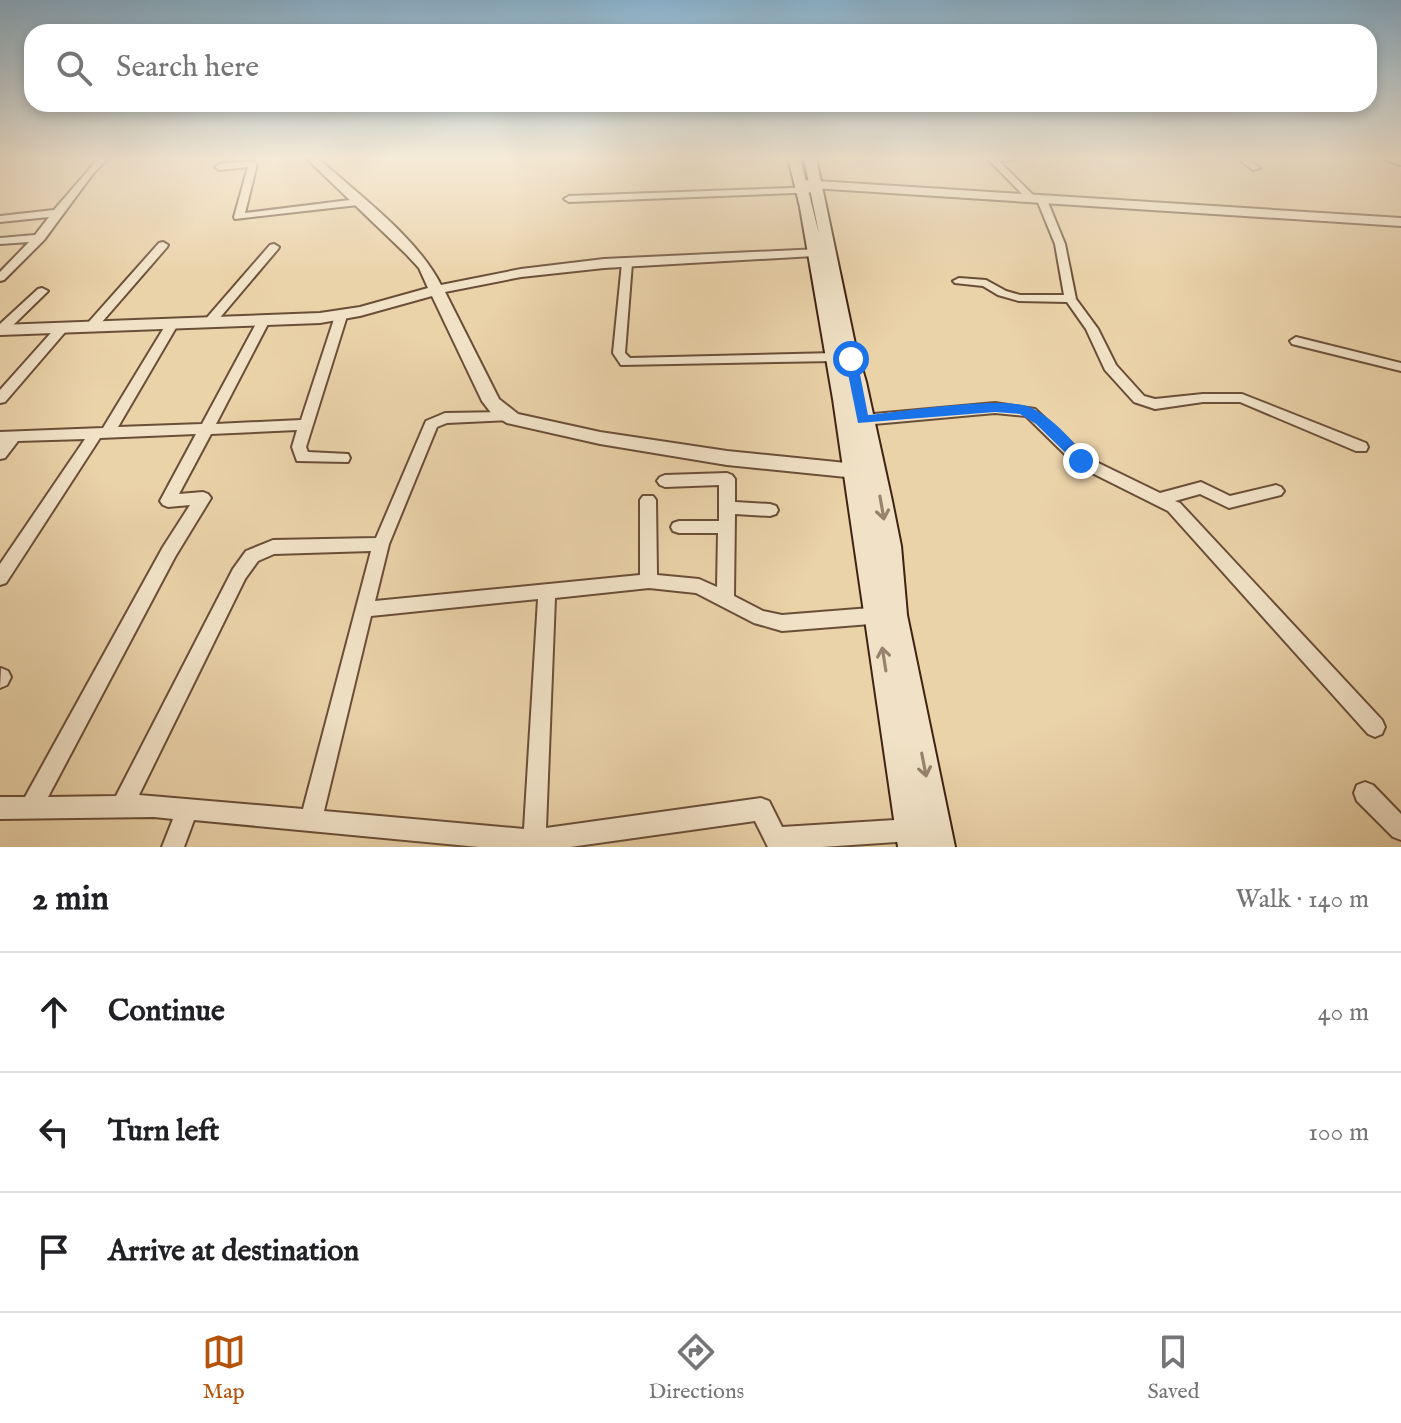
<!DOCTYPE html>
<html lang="en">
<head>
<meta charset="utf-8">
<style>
	:root { --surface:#fff; --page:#f6f6f6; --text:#202124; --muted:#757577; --line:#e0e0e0; --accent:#b45309 }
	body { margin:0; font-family:"IM FELL English",serif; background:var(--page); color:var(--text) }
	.stop { position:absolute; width:24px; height:24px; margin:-18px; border:6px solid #1a73e8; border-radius:50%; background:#fff }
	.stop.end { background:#1a73e8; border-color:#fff; box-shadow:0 2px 8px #0008 }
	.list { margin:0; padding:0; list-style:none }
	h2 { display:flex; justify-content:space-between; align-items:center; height:104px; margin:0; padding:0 32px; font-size:34px }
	h2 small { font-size:26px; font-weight:400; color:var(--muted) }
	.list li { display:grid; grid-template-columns:52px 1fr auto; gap:24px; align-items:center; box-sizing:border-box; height:120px; padding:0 32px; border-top:2px solid var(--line) }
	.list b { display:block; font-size:30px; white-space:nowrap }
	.list em { font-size:26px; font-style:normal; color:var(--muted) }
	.icon { flex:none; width:44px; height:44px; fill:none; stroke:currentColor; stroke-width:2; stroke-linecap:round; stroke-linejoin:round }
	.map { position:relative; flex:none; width:1401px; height:847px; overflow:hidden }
	.search { position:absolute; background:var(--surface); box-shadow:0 4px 12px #0003; left:24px; right:24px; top:24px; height:88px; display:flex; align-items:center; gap:20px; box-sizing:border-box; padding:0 28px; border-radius:24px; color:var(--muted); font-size:30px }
	.sheet { height:464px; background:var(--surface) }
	nav { display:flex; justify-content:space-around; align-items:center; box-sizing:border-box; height:112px; border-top:2px solid var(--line); background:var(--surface); font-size:22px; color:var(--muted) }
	nav a { display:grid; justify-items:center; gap:4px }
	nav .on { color:var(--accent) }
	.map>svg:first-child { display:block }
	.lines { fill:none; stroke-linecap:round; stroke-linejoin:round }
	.minor-casing { stroke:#6a4f38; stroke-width:4 }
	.tertiary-casing { stroke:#6a4f38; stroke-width:4 }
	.secondary-casing { stroke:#3f2313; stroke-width:4 }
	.minor { fill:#f1e2c7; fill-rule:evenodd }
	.tertiary { fill:#f1e2c7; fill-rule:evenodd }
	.secondary { fill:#f1e2c7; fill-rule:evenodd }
	.oneway { stroke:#98826d }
	.route { fill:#1a73e8 }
</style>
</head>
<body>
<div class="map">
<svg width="1401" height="847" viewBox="0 0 1401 847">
	<rect width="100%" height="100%" fill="#ead2a9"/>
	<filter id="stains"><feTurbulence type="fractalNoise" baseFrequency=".0025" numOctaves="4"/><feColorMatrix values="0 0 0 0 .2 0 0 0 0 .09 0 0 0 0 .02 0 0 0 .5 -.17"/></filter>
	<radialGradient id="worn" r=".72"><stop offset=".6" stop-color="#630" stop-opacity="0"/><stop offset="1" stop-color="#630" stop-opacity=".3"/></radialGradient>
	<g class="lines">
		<defs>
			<path id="minor" d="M99 158H108L92 175 44 240 4 280 0 281V272L29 242 0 244V238L35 235 49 217 0 222V216L54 210Z
				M987 158H1019L1000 162 1035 197V201H1029Z
				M1237 158H1247L1260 168 1253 170Z
				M253 161 257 164 245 213 358 199 363 202 358 205 235 219 234 217 248 167 219 170 215 167 219 164Z
				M817 187 822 190 820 192 569 202 564 199 569 196Z
				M1042 197 1047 200 1065 244 1076 299 1098 329 1116 365 1144 396 1155 399 1203 394H1242L1366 443 1368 447 1366 451H1356L1240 402H1203L1155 409 1134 402 1105 370 1086 329 1067 302 1019 301 998 295 983 286 955 283 953 281 959 278 986 280 1006 291 1020 295H1064L1055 244 1037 200Z
				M163 242 168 245 167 247 95 330H87L85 327 87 324 159 243Z
				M274 244 279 247 278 249 212 327H204L202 324 204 321 270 245Z
				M627 260 632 263 625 353 630 358 835 353 841 357 835 361 621 365 613 353 622 263Z
				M42 288 48 291 46 293 5 333H0V324L38 289Z
				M341 312 347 316 306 447 308 452 348 454 350 458 348 462 297 461 292 447 297 430 211 434 179 494 203 492 208 494 211 498 175 557 48 797 116 796 233 569 246 551 273 540 376 538 426 421 445 413 507 412 514 417 512 420 447 423 437 427 389 544 375 601 640 575V500L643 496H653L656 500 657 575 699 579 717 587 718 533H679L673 531 671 527 673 523 679 521H719V485L665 487 660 485 657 481 660 477 665 475 727 473 732 475 735 479V502L770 504 776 506 778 510 776 514 770 516 735 514 734 596 763 611 782 615 883 607 889 610 892 615 889 620 883 623 782 631 754 623 696 593 649 588 555 598 546 828 761 798 769 801 782 827 911 819 919 822 922 830 919 838 911 841 822 847H768L755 821 570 847H479L194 820 184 847H162L173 819 154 817 0 819V797H25L163 547 190 505 168 507 163 505 160 501 196 434 100 438 6 583 0 585V564L85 439 18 441 5 458 0 459V432L103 428 165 326 171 322 177 326 118 427 202 424 257 322 263 318 269 322 216 424 301 420 335 316ZM371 551 303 809 139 795 245 579 258 561 274 554ZM538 599 524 829 324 811 371 616Z
				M62 324 66 325 68 328 66 331 5 402 0 403V390L58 325Z
				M1296 337 1401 363V371L1292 344 1290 341Z
				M995 403 1035 409 1086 457 1160 493 1201 482 1230 496 1276 485 1281 487 1284 491 1281 495 1229 508 1200 494 1175 501 1180 503 1382 720 1385 727 1382 734 1375 737 1368 734 1168 511 1076 465 1026 416 995 413 863 425 856 420 863 415Z
				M1 668 8 671 11 677 7 685 0 688Z
				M1365 782 1373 785 1401 814V840L1393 837 1357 801 1354 793 1357 785Z"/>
			<path id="tertiary" d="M306 158H318C358 195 416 236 441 285L521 269 604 259 819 249V255L814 256 604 268 521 277 445 292 499 399 518 414 600 432 727 451 866 465 873 467 876 472 873 477 866 479 727 465 600 444 507 423 492 414 482 401 432 296 360 316 320 323 0 335V325L320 313 360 307 428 288 419 268 405 253Z
				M1384 158H1401V165L1385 160Z
				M801 180 1401 218V226L797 187 795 184Z"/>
			<path id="secondary" d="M788 158H800L819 234 804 158H816L855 344 866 382 892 501 901 546 907 615 955 847H898L833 399 800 207Z"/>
		</defs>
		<use href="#minor" class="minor-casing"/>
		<use href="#tertiary" class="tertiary-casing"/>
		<use href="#secondary" class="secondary-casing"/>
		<use href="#minor" class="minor"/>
		<use href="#tertiary" class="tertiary"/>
		<use href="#secondary" class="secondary"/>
	</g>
	<defs><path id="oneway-shaft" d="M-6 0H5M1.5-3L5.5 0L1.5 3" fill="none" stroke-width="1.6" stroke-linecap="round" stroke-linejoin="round" transform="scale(2)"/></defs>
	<g class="oneway">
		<use href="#oneway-shaft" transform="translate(882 508) rotate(80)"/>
		<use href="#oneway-shaft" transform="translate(884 659) rotate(-99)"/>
		<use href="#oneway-shaft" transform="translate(924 765) rotate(79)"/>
	</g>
	<linearGradient id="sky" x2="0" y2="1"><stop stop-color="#89b5d2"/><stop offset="0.57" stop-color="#f6ebd8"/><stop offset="1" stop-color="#f6ebd8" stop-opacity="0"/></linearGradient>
	<rect width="1401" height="277" fill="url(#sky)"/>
	<path class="route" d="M851 356 857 359 868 415C908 411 986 398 1023 405 1046 410 1075 442 1088 461L1086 464H1077L1036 424 1020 414 995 412 858 423 845 359Z"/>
	<rect width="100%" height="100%" filter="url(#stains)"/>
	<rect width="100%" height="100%" fill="url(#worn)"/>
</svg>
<div class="stop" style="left:851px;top:359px"></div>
<div class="stop end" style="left:1081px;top:461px"></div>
<div class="search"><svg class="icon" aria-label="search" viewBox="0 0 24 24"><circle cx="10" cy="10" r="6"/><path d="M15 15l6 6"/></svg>Search here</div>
</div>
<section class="sheet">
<h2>2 min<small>Walk · 140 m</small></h2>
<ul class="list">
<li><svg class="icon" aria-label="ahead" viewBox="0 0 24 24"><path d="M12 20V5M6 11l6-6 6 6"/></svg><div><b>Continue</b></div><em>40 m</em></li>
<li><svg class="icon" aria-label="left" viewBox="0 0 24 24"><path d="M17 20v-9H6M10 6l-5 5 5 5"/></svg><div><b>Turn left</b></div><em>100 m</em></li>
<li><svg class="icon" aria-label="arrive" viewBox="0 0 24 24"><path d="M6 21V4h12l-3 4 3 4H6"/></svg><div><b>Arrive at destination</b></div></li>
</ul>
</section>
<nav>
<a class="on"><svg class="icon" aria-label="map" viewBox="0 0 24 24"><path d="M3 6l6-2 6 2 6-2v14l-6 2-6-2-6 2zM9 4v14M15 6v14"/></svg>Map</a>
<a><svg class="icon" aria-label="directions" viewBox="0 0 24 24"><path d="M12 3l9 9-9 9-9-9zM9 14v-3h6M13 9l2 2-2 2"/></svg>Directions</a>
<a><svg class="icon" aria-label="saved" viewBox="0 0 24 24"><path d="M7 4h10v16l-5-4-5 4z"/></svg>Saved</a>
</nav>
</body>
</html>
